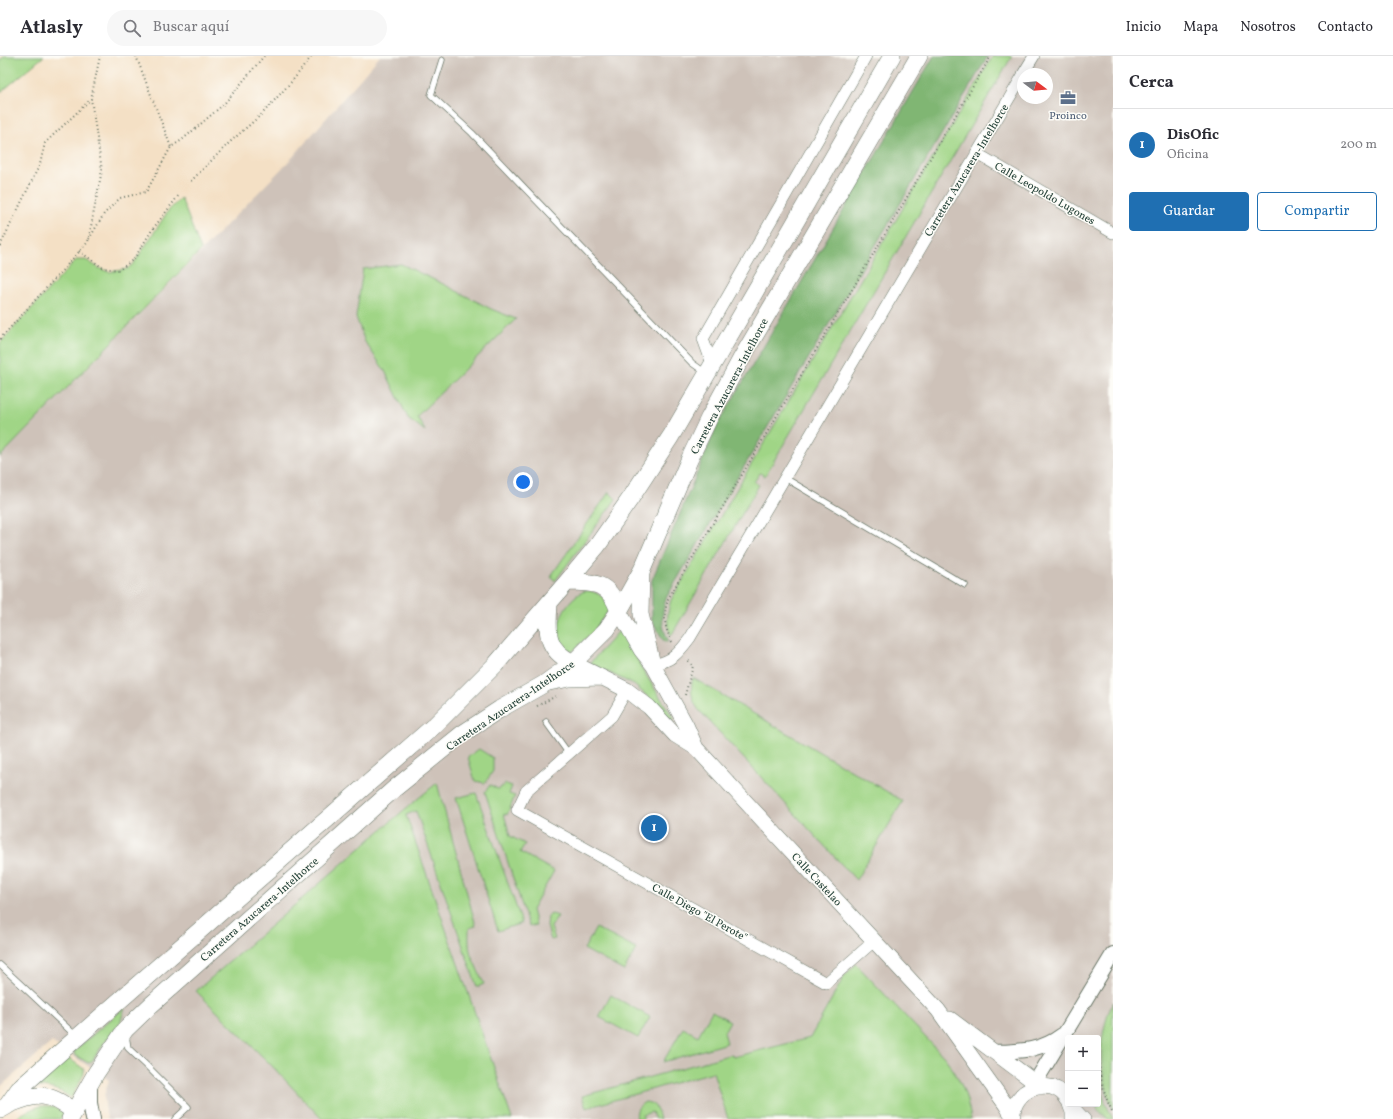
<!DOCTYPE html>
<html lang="es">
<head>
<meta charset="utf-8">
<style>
	:root { --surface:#fff; --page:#f7f7f7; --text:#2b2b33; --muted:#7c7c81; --line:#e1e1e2; --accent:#1f6fb2 }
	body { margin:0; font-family:Vollkorn,serif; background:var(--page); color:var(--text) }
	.controls { position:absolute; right:12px; bottom:12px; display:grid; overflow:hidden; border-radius:4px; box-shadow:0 4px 16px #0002 }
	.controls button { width:36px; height:36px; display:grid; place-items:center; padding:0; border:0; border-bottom:1px solid var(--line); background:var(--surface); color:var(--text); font:20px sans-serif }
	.compass { position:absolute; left:1017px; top:12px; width:36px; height:36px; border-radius:50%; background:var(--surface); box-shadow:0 4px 16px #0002; rotate:106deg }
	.you { position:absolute; left:523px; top:426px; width:14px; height:14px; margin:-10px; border:3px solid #fff; border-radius:50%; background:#1a73e8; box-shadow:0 0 0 6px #1a73e833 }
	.badge { display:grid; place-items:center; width:26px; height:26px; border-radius:50%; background:var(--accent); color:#fff; font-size:13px; font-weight:700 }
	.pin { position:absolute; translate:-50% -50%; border:2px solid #fff; box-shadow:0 1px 4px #0006 }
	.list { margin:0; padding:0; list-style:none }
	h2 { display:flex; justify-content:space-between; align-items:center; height:52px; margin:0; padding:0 16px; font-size:17px }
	h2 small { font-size:13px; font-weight:400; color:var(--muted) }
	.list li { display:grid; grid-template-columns:26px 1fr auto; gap:12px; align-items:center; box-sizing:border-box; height:72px; padding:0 16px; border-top:1px solid var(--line) }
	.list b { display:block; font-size:15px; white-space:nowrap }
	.list p { margin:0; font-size:13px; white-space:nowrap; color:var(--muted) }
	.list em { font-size:13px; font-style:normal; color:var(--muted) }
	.actions { display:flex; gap:8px; padding:12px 16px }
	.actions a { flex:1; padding:9px 0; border:1px solid var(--accent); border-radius:4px; text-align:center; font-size:14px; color:var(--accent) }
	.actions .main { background:var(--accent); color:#fff }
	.icon { flex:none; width:22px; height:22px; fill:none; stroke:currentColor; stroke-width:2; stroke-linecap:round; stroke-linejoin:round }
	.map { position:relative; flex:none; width:1113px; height:1063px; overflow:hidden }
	header { display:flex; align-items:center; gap:24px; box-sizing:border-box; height:56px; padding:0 20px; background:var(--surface); border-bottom:1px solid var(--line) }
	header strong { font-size:19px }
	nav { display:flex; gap:22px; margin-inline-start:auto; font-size:14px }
	.search { width:280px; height:36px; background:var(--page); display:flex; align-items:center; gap:10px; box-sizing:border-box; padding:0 14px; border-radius:22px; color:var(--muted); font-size:15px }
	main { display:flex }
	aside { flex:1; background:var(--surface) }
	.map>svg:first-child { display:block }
	.industrial { fill:#cec2b9; fill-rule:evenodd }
	.green { fill:#a0d586; stroke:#60895d }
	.forest { fill:#80b673; stroke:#507a54 }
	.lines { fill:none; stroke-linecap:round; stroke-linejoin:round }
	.service-casing { stroke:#6a7667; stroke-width:7 }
	.minor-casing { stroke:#6a7667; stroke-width:12 }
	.tertiary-casing { stroke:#6a7667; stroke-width:16 }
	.secondary-casing { stroke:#6a7667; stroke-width:16 }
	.primary-casing { stroke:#6a7667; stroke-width:18 }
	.path { stroke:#6a7667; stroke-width:2; stroke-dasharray:1 3; stroke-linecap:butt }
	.service { stroke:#fff; stroke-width:5.5 }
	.minor { stroke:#fff; stroke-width:11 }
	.tertiary { stroke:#fff; stroke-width:14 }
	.secondary { stroke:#fff; stroke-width:15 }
	.primary { stroke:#fff; stroke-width:17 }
	.labels { text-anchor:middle; stroke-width:3; stroke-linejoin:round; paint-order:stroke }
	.service-label { font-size:11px; fill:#4e5e75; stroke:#fdfcf7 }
	.street-label { font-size:11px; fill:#1f3d34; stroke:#fdfcf7 }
</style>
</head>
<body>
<header>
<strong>Atlasly</strong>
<div class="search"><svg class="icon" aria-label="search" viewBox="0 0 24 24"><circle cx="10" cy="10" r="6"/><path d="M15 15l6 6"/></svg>Buscar aquí</div>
<nav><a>Inicio</a><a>Mapa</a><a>Nosotros</a><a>Contacto</a></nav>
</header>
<main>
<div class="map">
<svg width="1113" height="1063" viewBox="0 0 1113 1063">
	<rect width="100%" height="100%" fill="#fdfcf7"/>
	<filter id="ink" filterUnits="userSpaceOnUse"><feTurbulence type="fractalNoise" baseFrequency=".025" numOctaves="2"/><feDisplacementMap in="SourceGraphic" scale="8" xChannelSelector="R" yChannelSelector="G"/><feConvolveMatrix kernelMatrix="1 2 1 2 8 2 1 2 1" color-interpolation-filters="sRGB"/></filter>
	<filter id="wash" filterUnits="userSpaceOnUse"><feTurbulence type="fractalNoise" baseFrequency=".012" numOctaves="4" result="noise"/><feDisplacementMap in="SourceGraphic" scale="16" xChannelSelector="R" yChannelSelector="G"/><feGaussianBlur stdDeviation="0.9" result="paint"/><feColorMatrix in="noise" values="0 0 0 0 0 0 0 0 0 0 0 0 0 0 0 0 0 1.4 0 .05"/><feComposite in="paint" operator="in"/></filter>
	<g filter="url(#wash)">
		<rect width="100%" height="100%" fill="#f4e0c5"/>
		<path class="industrial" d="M380 0H1113V1063H108L106 1057 104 1040 109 1024 52 986 0 1031V401L291 103ZM1023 18H1047V42H1023ZM1068 982H1098V1048H1068Z"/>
		<path class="green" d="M5 0H44L0 37V4Z
			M993 0H1012L765 420 760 417 754 426 759 429 671 580C666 568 667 557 671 544Z
			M181 142 201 194 0 401V287L76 204H86L99 212 109 216 127 213 134 207 168 155Z
			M401 208 445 229 491 253 516 263 417 360 425 375 408 362 385 315 365 286 356 261 363 213Z
			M609 436 616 443 555 525 551 520Z
			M590 535C603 539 605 542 609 554L594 574 572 596C570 594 566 593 564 591 549 577 565 544 581 537 583 535 587 535 590 535Z
			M621 573 644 616 674 663 672 665 653 645 634 629 590 607Z
			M693 622 903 745 856 824 698 653C691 643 690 633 693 622Z
			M479 693 493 702V715L485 727 475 725 468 701Z
			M437 727 476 870 469 872C469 882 468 892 472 901 476 910 480 919 484 928L477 931 416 755 406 759 512 1063H322L272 1010 196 935 404 754Z
			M506 728 512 730 509 738 515 740 507 759 504 758 510 780 525 788 520 796 554 815 532 854 536 869 529 871 485 736 490 729 498 733Z
			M476 737 522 867 498 875 456 742Z
			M552 858 558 860 551 871 555 883 551 884 547 870 548 860Z
			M596 872 636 893 624 915 584 893Z
			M856 908 945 1002C960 1022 967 1038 971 1063H728L713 1016 586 1052 582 1040 586 1039 732 998 733 1001 810 982 845 919Z
			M611 939 650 961 638 982 599 961Z
			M1113 946V1053C1098 1018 1097 981 1113 946Z
			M125 951 120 967 104 987 92 1005 88 1007 75 999 74 995Z
			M712 955 730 965 724 976 727 987 663 1006 683 972 698 980Z
			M65 1003H70L84 1013V1018L71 1042C58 1032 49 1032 33 1030Z
			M1098 1020C1100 1035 1106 1049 1113 1063H1108L1098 1054 1096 1048H1098Z
			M645 1046C656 1047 657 1053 660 1063H655L652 1056 642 1059 644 1063H637C635 1055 638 1050 645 1046Z
			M40 1050H50L65 1056 60 1063H16C23 1056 31 1053 40 1050Z"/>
		<path class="forest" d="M934 0H988L666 542C661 560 661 569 669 586L664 585 652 565V524L716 372Z"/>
	</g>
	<g filter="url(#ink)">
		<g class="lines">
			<defs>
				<path id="service" d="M442 4 431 39 472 77 692 307 706 317
					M785 422 965 529
					M546 666 569 698
					M0 909 76 980
					M126 980 128 992 146 1009 188 1051 175 1063"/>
				<path id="minor" d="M1023 18 1034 0
					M976 97 1113 177
					M712 308 703 283 866 0
					M653 609C672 605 678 598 690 582L1023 19
					M627 634 612 660 526 735 517 754 826 927 874 885
					M1071 1048 1085 1063"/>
				<path id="tertiary" d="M995 996C1021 995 1041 995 1062 979
					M90 1028V1047L93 1063
					M1038 1030 1039 1020 1113 898"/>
				<path id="secondary" d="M642 514 641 558 652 604
					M619 555 641 594 653 609 686 669 696 692
					M573 607 627 634 649 651 675 679 696 692 938 954 1006 1049 1012 1059
					M544 628 570 623 601 622
					M950 963 1029 1022 1035 1030
					M1070 1048 1073 1056V1063
					M1013 1063C1010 1033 1052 1017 1068 1044"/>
				<path id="primary" d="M567 526C595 526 609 526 619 555
					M549 548C547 576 545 593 573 607
					M8 1049C37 1037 49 1035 74 1056
					M0 1054 7 1050 19 1033 64 993 435 669 496 608 567 526 597 490 630 443 671 380 892 0
					M70 1063 96 1017 125 974 152 948 394 733 462 678 500 653 544 628 573 607 607 573 619 555 642 514 690 402 709 362 741 303 919 0"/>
			</defs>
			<use href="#service" class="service-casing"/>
			<use href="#minor" class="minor-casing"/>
			<use href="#tertiary" class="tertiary-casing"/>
			<use href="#secondary" class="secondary-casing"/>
			<use href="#primary" class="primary-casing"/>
			<path class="path" d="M136 0 171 91
				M191 125 230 86 262 58 293 24 312 0
				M89 183 104 158 120 142 146 136 171 91 182 84 224 48 264 0
				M0 190 40 108 45 87 91 43
				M79 195 103 212 119 214 134 203 152 174 179 139
				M0 283 88 186 102 114 91 43 100 0
				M672 586C664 570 663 561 668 543L991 0
				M685 639 693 610 687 603
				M537 650 556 640
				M1098 996C1099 1017 1103 1038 1113 1057"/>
			<use href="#service" class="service"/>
			<use href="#minor" class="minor"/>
			<use href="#tertiary" class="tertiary"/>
			<use href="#secondary" class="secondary"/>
			<use href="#primary" class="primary"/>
		</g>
	</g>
	<defs>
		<symbol id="office-bare" viewBox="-9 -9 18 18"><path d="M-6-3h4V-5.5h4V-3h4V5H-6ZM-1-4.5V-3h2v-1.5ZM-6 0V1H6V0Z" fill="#5c6f8a" stroke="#fdfcf7" stroke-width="2.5" paint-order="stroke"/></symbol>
	</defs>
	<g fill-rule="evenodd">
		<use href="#office-bare" x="1057" y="31" width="22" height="22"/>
	</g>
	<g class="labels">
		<g class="service-label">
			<text x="1068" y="63">Proinco</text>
		</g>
		<g class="street-label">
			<text transform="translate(966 114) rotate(-59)" y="4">Carretera Azucarera-Intelhorce</text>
			<text transform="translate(1045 137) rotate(30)" y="4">Calle Leopoldo Lugones</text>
			<text transform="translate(729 330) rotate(-62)" y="4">Carretera Azucarera-Intelhorce</text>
			<text transform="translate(510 649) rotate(-34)" y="4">Carretera Azucarera-Intelhorce</text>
			<text transform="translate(817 823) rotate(47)" y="4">Calle Castelao</text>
			<text transform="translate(259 853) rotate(-41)" y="4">Carretera Azucarera-Intelhorce</text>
			<text transform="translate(700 856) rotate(29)" y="4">Calle Diego "El Perote"</text>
		</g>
	</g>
</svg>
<div class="controls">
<button>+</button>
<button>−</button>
</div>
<svg class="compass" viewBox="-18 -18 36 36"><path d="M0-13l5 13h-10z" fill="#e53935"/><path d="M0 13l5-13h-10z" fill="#7c7c81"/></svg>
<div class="you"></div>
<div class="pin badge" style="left:654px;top:772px">1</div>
</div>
<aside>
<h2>Cerca<small></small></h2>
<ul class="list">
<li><span class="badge">1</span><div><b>DisOfic</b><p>Oficina</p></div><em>200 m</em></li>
</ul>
<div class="actions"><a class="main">Guardar</a><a>Compartir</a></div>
</aside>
</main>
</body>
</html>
